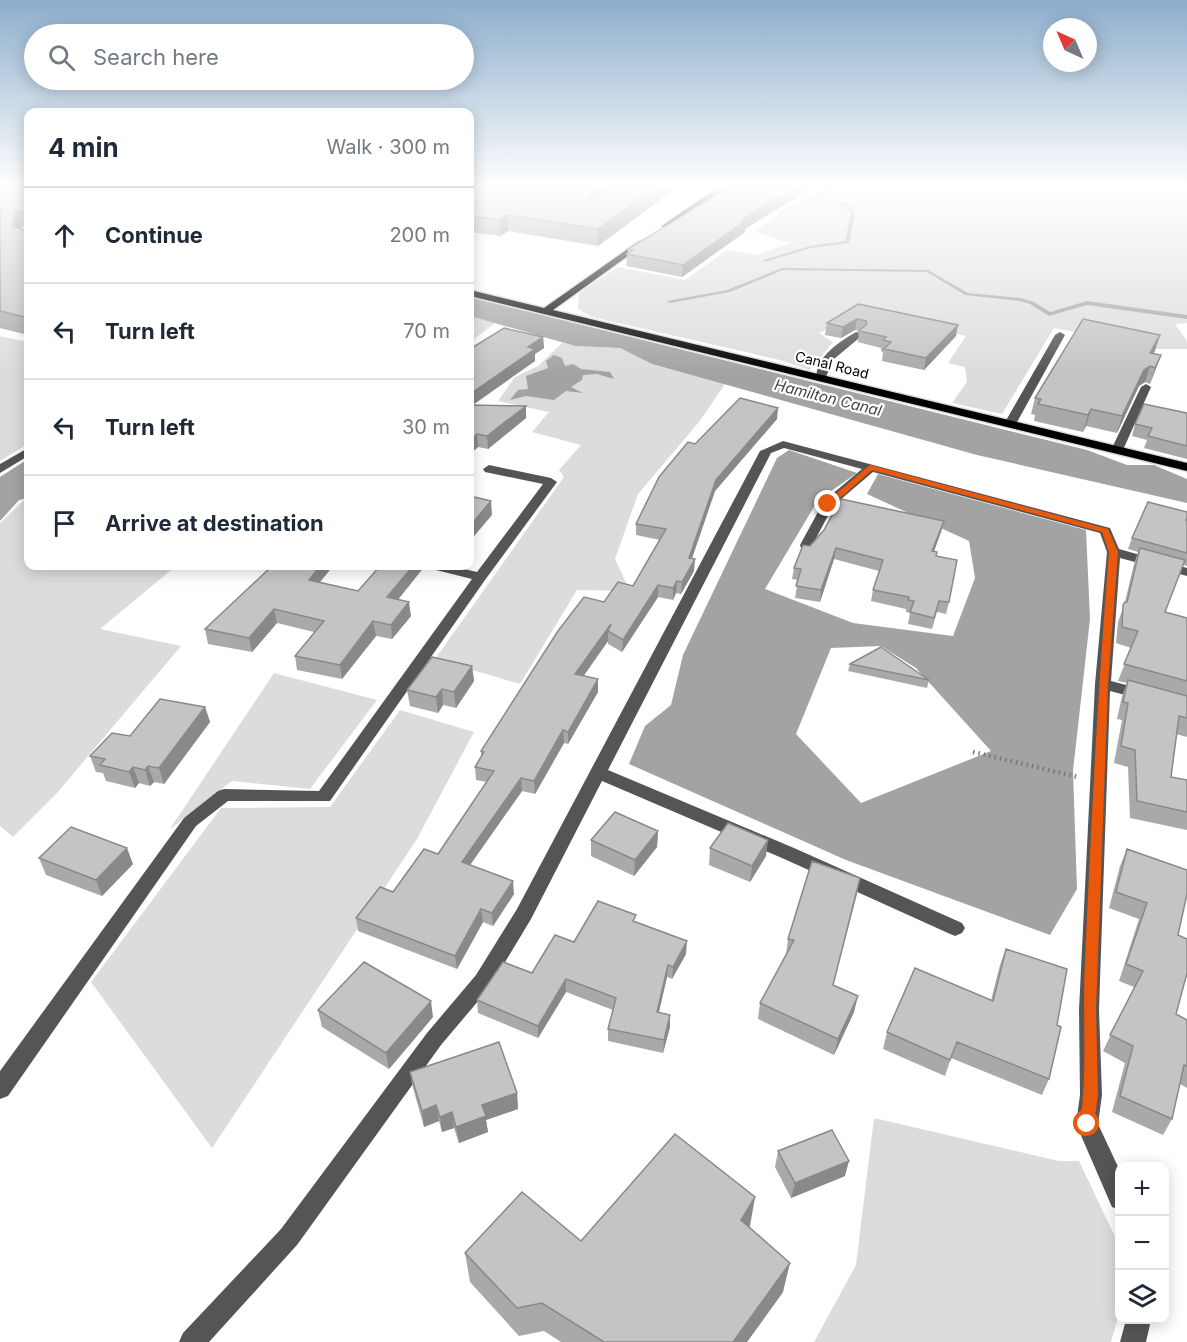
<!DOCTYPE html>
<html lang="en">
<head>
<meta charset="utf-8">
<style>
	:root { --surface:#fff; --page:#f2f2f3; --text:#1f2937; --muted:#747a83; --line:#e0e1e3 }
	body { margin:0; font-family:Inter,sans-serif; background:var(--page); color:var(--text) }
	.controls { position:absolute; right:18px; bottom:18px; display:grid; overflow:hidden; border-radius:12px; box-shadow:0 3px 15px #0003 }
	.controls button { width:54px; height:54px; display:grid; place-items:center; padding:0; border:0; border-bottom:2px solid var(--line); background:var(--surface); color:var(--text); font:30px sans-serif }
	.compass { position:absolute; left:1043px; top:18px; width:54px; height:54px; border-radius:50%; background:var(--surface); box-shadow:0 3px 15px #0003; rotate:316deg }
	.stop { position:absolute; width:18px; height:18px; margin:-14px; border:4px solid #ea580c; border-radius:50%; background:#fff }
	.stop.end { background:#ea580c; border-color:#fff; box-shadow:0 2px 6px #0008 }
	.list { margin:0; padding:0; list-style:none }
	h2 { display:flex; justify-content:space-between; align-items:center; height:78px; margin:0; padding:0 24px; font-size:26px }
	h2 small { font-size:20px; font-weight:400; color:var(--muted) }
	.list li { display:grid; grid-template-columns:39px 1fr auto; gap:18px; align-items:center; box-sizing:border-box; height:96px; padding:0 24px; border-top:2px solid var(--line) }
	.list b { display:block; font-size:22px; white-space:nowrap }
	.list em { font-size:20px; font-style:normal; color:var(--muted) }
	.icon { flex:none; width:33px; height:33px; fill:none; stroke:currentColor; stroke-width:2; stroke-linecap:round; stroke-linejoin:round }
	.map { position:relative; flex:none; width:1187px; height:1342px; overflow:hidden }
	.search { position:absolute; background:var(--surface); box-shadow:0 3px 15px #0003; left:24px; top:24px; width:450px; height:66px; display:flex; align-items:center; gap:15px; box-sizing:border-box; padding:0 21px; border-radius:33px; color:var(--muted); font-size:22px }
	.panel { position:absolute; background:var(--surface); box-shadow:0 3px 15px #0003; left:24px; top:108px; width:450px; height:462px; border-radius:12px }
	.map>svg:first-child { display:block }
	.green { fill:#dcdcdc }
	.water { fill:#a3a3a3; fill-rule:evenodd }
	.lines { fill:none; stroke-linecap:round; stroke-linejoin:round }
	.stream { fill:#a3a3a3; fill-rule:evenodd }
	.major-casing { stroke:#dbdbdb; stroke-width:3 }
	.path { stroke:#777; stroke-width:4.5; stroke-dasharray:1.5 4; stroke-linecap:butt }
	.minor { fill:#555; fill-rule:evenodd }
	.major { fill:#000; fill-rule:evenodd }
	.wall { fill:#a9a9a9 }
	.shaded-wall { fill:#898989 }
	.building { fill:#c4c4c4; stroke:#898989; stroke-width:1.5 }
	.route { fill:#ea580c }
	.labels { text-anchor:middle; stroke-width:4.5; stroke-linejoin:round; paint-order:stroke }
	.far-street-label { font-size:14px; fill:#000; stroke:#fff }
	.far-water-label { font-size:15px; font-style:italic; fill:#444; stroke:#fff }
</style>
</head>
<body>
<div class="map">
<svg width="1187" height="1342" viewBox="0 0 1187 1342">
	<rect width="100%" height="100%" fill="#fff"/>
	<path class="green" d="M826 185H1187V323L1175 324 1187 341V349H1158L1054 328 1002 414 952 403 967 382 965 367 948 363 966 336C918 326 866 312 819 333L833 342 810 370 780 360 592 317 578 309 579 293 618 267 685 280 727 250 756 255 790 243 755 232 785 208Z
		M470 316 495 323 470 342Z
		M0 336 28 342V444L0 461Z
		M562 343 575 346 620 348 652 364 725 384 699 422 638 494 615 559 630 591 577 590 520 684 435 659 564 477 559 470 581 445 532 432 549 412 498 401 515 377 538 366Z
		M26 498H28V566H176L100 629 181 646 57 793 13 837 0 826V523Z
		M274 673 377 700 310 789 232 781 170 829Z
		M400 710 474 732 417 839 212 1148 91 982 221 808 330 807Z
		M874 1118 1059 1161H1079L1119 1245V1314L1111 1342H814L856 1265Z"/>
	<path class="water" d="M470 297 1087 450 1127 465H1154L1187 479V503L977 455 652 364 620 348 575 346 470 316Z
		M554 355 562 358 565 366 573 364 581 369 610 372 614 379 597 374 583 375 582 380 571 387 583 393 566 391 554 400 526 396 510 400 518 390 528 389 526 376 548 368 546 361Z
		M789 450 857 473 818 500 765 589 853 623 953 636 975 578 969 541 867 494 878 474 1086 530 1090 619 1073 771 1077 889 1050 935 846 860 629 764 645 726 671 705 683 655 777 458ZM881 646 916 668 991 751 861 803 796 734 831 648Z
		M28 459V498L19 500 0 521V477Z"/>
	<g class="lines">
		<path class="stream" d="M830 185H834L828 192 817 198 847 204 855 212 849 243 811 248 764 262V260L810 246 845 241 851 213 845 206 811 198 826 190Z
			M782 268 928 270 968 293 1020 298 1034 302 1050 312 1087 301 1187 315V319L1087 305 1049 316 1030 304 1020 301 965 295 927 272 783 270 730 292 670 303 667 301 727 290Z"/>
		<defs>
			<path id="major" d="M721 185H730L668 230H662V226Z
				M639 241 646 243 553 310 1187 463V471L470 296V290L544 308Z"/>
		</defs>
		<use href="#major" class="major-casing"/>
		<path class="path" d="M973 752 1078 777"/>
		<path class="minor" d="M856 332 864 334 834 359 825 379H817C813 359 840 341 856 332Z
			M1060 332 1065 335 1016 424 1010 427 1006 426 1004 424 1055 335Z
			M1146 384 1151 387 1123 450 1121 452H1113L1111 450 1141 387Z
			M783 441 1110 528 1119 549 1187 568V576L1120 558 1111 681 1149 691 1152 695 1144 700 1110 691 1099 1010 1102 1095 1098 1124 1120 1171V1210L1112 1207 1076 1124 1080 1095 1079 1010 1095 684 1107 552 1100 533 873 472 833 506 811 548H801L800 545 824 501 862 469 784 448 771 453 608 770 794 848 962 923 965 928 962 933 955 936 948 933 782 858 602 781 531 919 490 987 441 1045 297 1245 209 1342H179L183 1333 281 1229 427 1033 476 975 517 909 760 451Z
			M28 448V456L0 473V464Z
			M489 465 551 478 557 482 485 580 330 801H228L196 826 8 1096 0 1099V1071L184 818 218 791 224 789 319 791 472 579 432 569 431 566H451L477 572 543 484 485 472 483 469Z
			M1126 1320H1151L1146 1342H1120Z"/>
		<use href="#major" class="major"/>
	</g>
	<path class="wall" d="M28 185V228L22 226 21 229 28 232V335L0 328V191Z
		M470 185H673L672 191 598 246 508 231 500 236 470 232Z
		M810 189 745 229V232L682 277 626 266 628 249Z
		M858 304 956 336 924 370 882 361 883 352 881 351V348L858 342 859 331 855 330 841 338 825 335 827 323Z
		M1160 335 1154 354 1161 355 1150 384 1145 382 1139 386 1117 433 1086 426 1083 432 1034 421 1035 415 1031 414 1035 398Z
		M543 337 544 348 535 354V361L472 405 526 418 488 449 478 447 470 454V349Z
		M1187 413V459L1144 448 1147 440 1132 436 1135 424Z
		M777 419 715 491 692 558 694 571 681 594 676 593 673 600 658 597 622 652 608 644V641L583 676 598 679V692L568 744 564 743 535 794 522 791 470 865 514 894 493 926 483 922 457 969 358 931 356 918 393 892 438 854 487 782 476 780 475 767 481 757V751L604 602 633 586 660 540 636 535V524L695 444Z
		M1186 520H1187V566L1183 565 1165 612 1187 618V737L1176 734 1171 777 1187 780V830L1130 818 1128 767 1114 763 1122 720 1117 719 1122 696 1127 683 1118 681 1131 648 1116 643 1118 622 1125 602 1134 564 1138 552 1128 549 1132 538Z
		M944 521 941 532 934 551 936 556 949 602 946 614 937 612 932 629 908 624 910 613 906 612V609L871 601 873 590 879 571 834 559 820 602 795 598 798 580 792 579 794 568 810 546Z
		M272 566H333L320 582 398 600 411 616 392 639 376 636 342 679 297 670 295 656 314 632 277 623 252 652 208 644 205 629Z
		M850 664 929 680 927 688 848 671Z
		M472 666 474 681 456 708 443 705 438 713 410 706 407 690Z
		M205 707 210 722 164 784 154 782 150 786 139 783 135 788 106 781 103 773 96 772 90 756 130 736Z
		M658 831 657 847 634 876 591 856V840Z
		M710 848 766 856 750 882 709 865Z
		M1127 849 1178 935 1176 1014 1187 1020V1088L1180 1084 1172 1119 1163 1135 1112 1112 1125 1063 1103 1051 1134 987 1119 981 1139 919 1109 908 1120 866Z
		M39 858 133 864 102 896 46 875Z
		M860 878 833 985 854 1012 834 1055 758 1019 760 1003 786 955 788 939Z
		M636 922 686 954 672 979 667 977 659 1012 670 1027 663 1053 608 1041V1029L613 1010 566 992 538 1038 478 1013 477 1000 532 973 574 942Z
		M1006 949 1057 1025 1049 1079 1042 1095 951 1058 945 1076 883 1049 887 1032 991 1000 1000 965Z
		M318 1010 433 1017 389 1069 322 1027Z
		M410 1072 517 1093 518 1109 486 1120 488 1132 459 1143 454 1128 442 1132 439 1121 424 1127 413 1088Z
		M778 1151 845 1176 791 1198 775 1167Z
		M755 1197 749 1227 783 1292 747 1342H561L544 1331 519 1336 470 1282 465 1253 581 1241Z"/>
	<path class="shaded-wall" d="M597 185H619L588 207V192Z
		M659 185H673L672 191 598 246V229Z
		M799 185H810V189L745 229V232L682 277 683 265 742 220Z
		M17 211 22 226 17 241 12 225Z
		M28 211V227L24 212Z
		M507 215 508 231 500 236 499 220Z
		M857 319 855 330 841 338 843 327Z
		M958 325 956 336 924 370 926 358Z
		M1160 335 1155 350 1145 369 1150 353Z
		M543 337 544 348 535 354V361L470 407V394L528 347Z
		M1161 355 1155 371 1150 384 1155 368Z
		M1150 366 1145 382 1139 386 1117 433 1122 416 1144 370Z
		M526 406V418L488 449 487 436Z
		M778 408 777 419 715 491 688 570 689 558 716 480Z
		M1091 409 1086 426 1083 432 1088 415Z
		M477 434 478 447 470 454V440Z
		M491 501 492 515 470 541V526Z
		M944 521 941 532 930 562 932 551Z
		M836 548 834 559 820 602 821 590Z
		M695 559 694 571 681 594 682 582Z
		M320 566H333L311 593 309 580Z
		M413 566H425L389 611 387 597Z
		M677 581 676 593 673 600V588Z
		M658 585V597L622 652 623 640Z
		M409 602 411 616 392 639 391 625Z
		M274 609 277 623 252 652 249 638Z
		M373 621 376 636 342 679 340 665Z
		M611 624 608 631V641L576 687 575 674Z
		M472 666 474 681 456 708 454 692Z
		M598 679V692L568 744V732Z
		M442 689 443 705 438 713 436 697Z
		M205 707 210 722 164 784 159 768Z
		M563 730 564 743 535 794 534 781Z
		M148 766 154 782 150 786 145 770Z
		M133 767 139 783 135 788 129 772Z
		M521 778 522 791 463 875 462 862Z
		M658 831 657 847 634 876 635 860Z
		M768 840 766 856 750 882 752 866Z
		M127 848 133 864 102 896 96 880Z
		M860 878 857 894 829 1001 833 985Z
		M513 881 514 894 493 926 492 913Z
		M481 909 483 922 457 969 455 956Z
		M687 941 686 954 672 979 673 967Z
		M668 965 667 977 656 1024 657 1012Z
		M566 979V992L538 1038V1026Z
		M858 996 854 1012 834 1055 838 1039Z
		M431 1001 433 1017 389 1069 386 1053Z
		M670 1015V1027L663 1053 664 1040Z
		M517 1093 518 1109 486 1120 488 1132 459 1143 456 1127 482 1105Z
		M436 1105 439 1121 424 1127 422 1111Z
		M452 1112 454 1128 442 1132 440 1117Z
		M849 1161 845 1176 791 1198 795 1183Z
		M755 1197 750 1226 736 1249 741 1220Z
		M790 1263 783 1292 747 1342H733Z"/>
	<path class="building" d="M13 185H28V211L24 212 17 211 12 225 28 232V318L0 311V191H5L7 187Z
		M470 185H597L588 192 587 199H596L615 185H659L598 229 507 215 499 220 470 216Z
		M734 185H799L742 220 745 221 683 265 627 254 633 250 628 249Z
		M858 304 958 325 926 358 884 349 891 342 883 340 886 337 859 331 867 324 866 321 857 319 843 327 827 323Z
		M1083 319 1160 335 1150 353 1161 355 1155 368 1150 366 1144 370 1122 416 1091 409 1088 415 1038 404 1041 399 1035 398Z
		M504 328 543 337 528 347 535 349 470 394V349Z
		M740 398 778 408 716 480 689 558 695 559 682 582 677 581 673 588 658 585 623 640 608 631 611 624 575 674 598 679 568 732 563 730 534 781 521 778 462 862 513 881 492 913 481 909 455 956 356 918 380 887 393 892 424 849 438 854 494 771 475 767 484 752 481 751 558 631 584 597 604 602 618 582 633 586 666 529 636 524 659 477 688 442 695 444Z
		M1144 404 1187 413V446L1148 436 1152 428 1135 424Z
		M470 405 526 406 487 436 477 434 470 440Z
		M470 496 491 501 470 526Z
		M841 499 944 521 932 551 937 552 936 556 957 560 949 602 939 601 934 618 910 612 914 601 908 600 909 597 873 590 883 560 836 548 821 590 796 586 801 569 794 568 803 545 810 546 824 530Z
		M1148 502 1187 512V517L1186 520H1187V553L1132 538Z
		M1140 548 1185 560 1165 612 1187 618V681L1124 664 1138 631 1122 627 1123 605 1125 602H1127Z
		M272 566H320L309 580 358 591 380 566H413L387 597 409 602 391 625 373 621 340 665 295 656 324 621 274 609 249 638 205 629Z
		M881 647 929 680 850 664Z
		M432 657 472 666 454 692 442 689 436 697 407 690Z
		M1128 680 1187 696V718L1179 716 1171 777 1187 780V812L1137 801 1135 750 1121 746 1128 703 1123 702Z
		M160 699 205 707 159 768 148 766 145 770 133 767 129 772 100 765 105 759 90 756 112 733 130 736Z
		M615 812 658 831 635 860 591 840Z
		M728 823 768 840 752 866 710 848Z
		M71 827 127 848 96 880 39 858Z
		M1127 849 1187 870V894L1178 935 1187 939V973L1176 1014 1187 1020V1066L1184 1065 1172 1119 1120 1096 1133 1046 1110 1035 1143 971 1126 964 1147 903 1116 892Z
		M812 861 860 878 833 985 858 996 838 1039 760 1003 794 940 788 939Z
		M598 901 636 915 633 921 687 941 673 967 668 965 657 1012 670 1015 664 1040 608 1029 616 998 566 979 538 1026 477 1000 503 962 532 973 555 935 574 942Z
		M1006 949 1067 969 1057 1025 1061 1027 1049 1079 957 1042 950 1060 887 1032 915 968 993 1001Z
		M364 962 431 1001 386 1053 318 1010Z
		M499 1042 517 1093 482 1105 486 1116 456 1127 452 1112 440 1117 436 1105 422 1111 410 1072Z
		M832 1130 849 1161 795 1183 778 1151Z
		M675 1134 755 1197 741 1220 790 1263 733 1342H604L542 1303 517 1308 465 1253 522 1192 581 1241Z"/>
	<linearGradient id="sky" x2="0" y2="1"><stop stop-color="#8cadcc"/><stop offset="0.5" stop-color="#fff"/><stop offset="1" stop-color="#fff" stop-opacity="0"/></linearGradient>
	<rect width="1187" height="373" fill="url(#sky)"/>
	<path class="route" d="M870 465 1108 529 1118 552 1108 684 1096 1010 1098 1095 1094 1124 1087 1131 1080 1124C1088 1070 1082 1015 1085 960 1091 824 1098 688 1109 552L1102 532 872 470 831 506H825V503Z"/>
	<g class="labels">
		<g class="far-street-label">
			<text transform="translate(832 365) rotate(14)" y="5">Canal Road</text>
		</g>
		<g class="far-water-label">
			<text transform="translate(828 398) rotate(14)" y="5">Hamilton Canal</text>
		</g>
	</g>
</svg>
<div class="controls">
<button>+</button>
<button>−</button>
<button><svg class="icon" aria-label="layers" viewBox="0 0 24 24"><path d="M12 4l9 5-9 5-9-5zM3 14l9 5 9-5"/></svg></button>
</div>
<svg class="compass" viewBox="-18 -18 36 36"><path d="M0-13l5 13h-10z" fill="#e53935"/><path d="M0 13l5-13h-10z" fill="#747a83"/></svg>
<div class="stop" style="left:1087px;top:1124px"></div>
<div class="stop end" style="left:828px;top:504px"></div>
<div class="search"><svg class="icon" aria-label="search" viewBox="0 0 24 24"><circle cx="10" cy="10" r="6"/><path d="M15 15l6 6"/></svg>Search here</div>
<section class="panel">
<h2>4 min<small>Walk · 300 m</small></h2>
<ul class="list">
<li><svg class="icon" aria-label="ahead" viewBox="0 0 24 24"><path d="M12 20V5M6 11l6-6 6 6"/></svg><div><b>Continue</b></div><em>200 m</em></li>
<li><svg class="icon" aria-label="left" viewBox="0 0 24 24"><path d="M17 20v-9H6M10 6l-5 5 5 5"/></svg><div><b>Turn left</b></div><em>70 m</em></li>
<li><svg class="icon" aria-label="left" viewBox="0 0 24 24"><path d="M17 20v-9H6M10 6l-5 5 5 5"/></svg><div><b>Turn left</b></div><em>30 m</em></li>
<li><svg class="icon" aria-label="arrive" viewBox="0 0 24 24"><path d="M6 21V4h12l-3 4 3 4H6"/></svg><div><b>Arrive at destination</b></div></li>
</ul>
</section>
</div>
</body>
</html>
